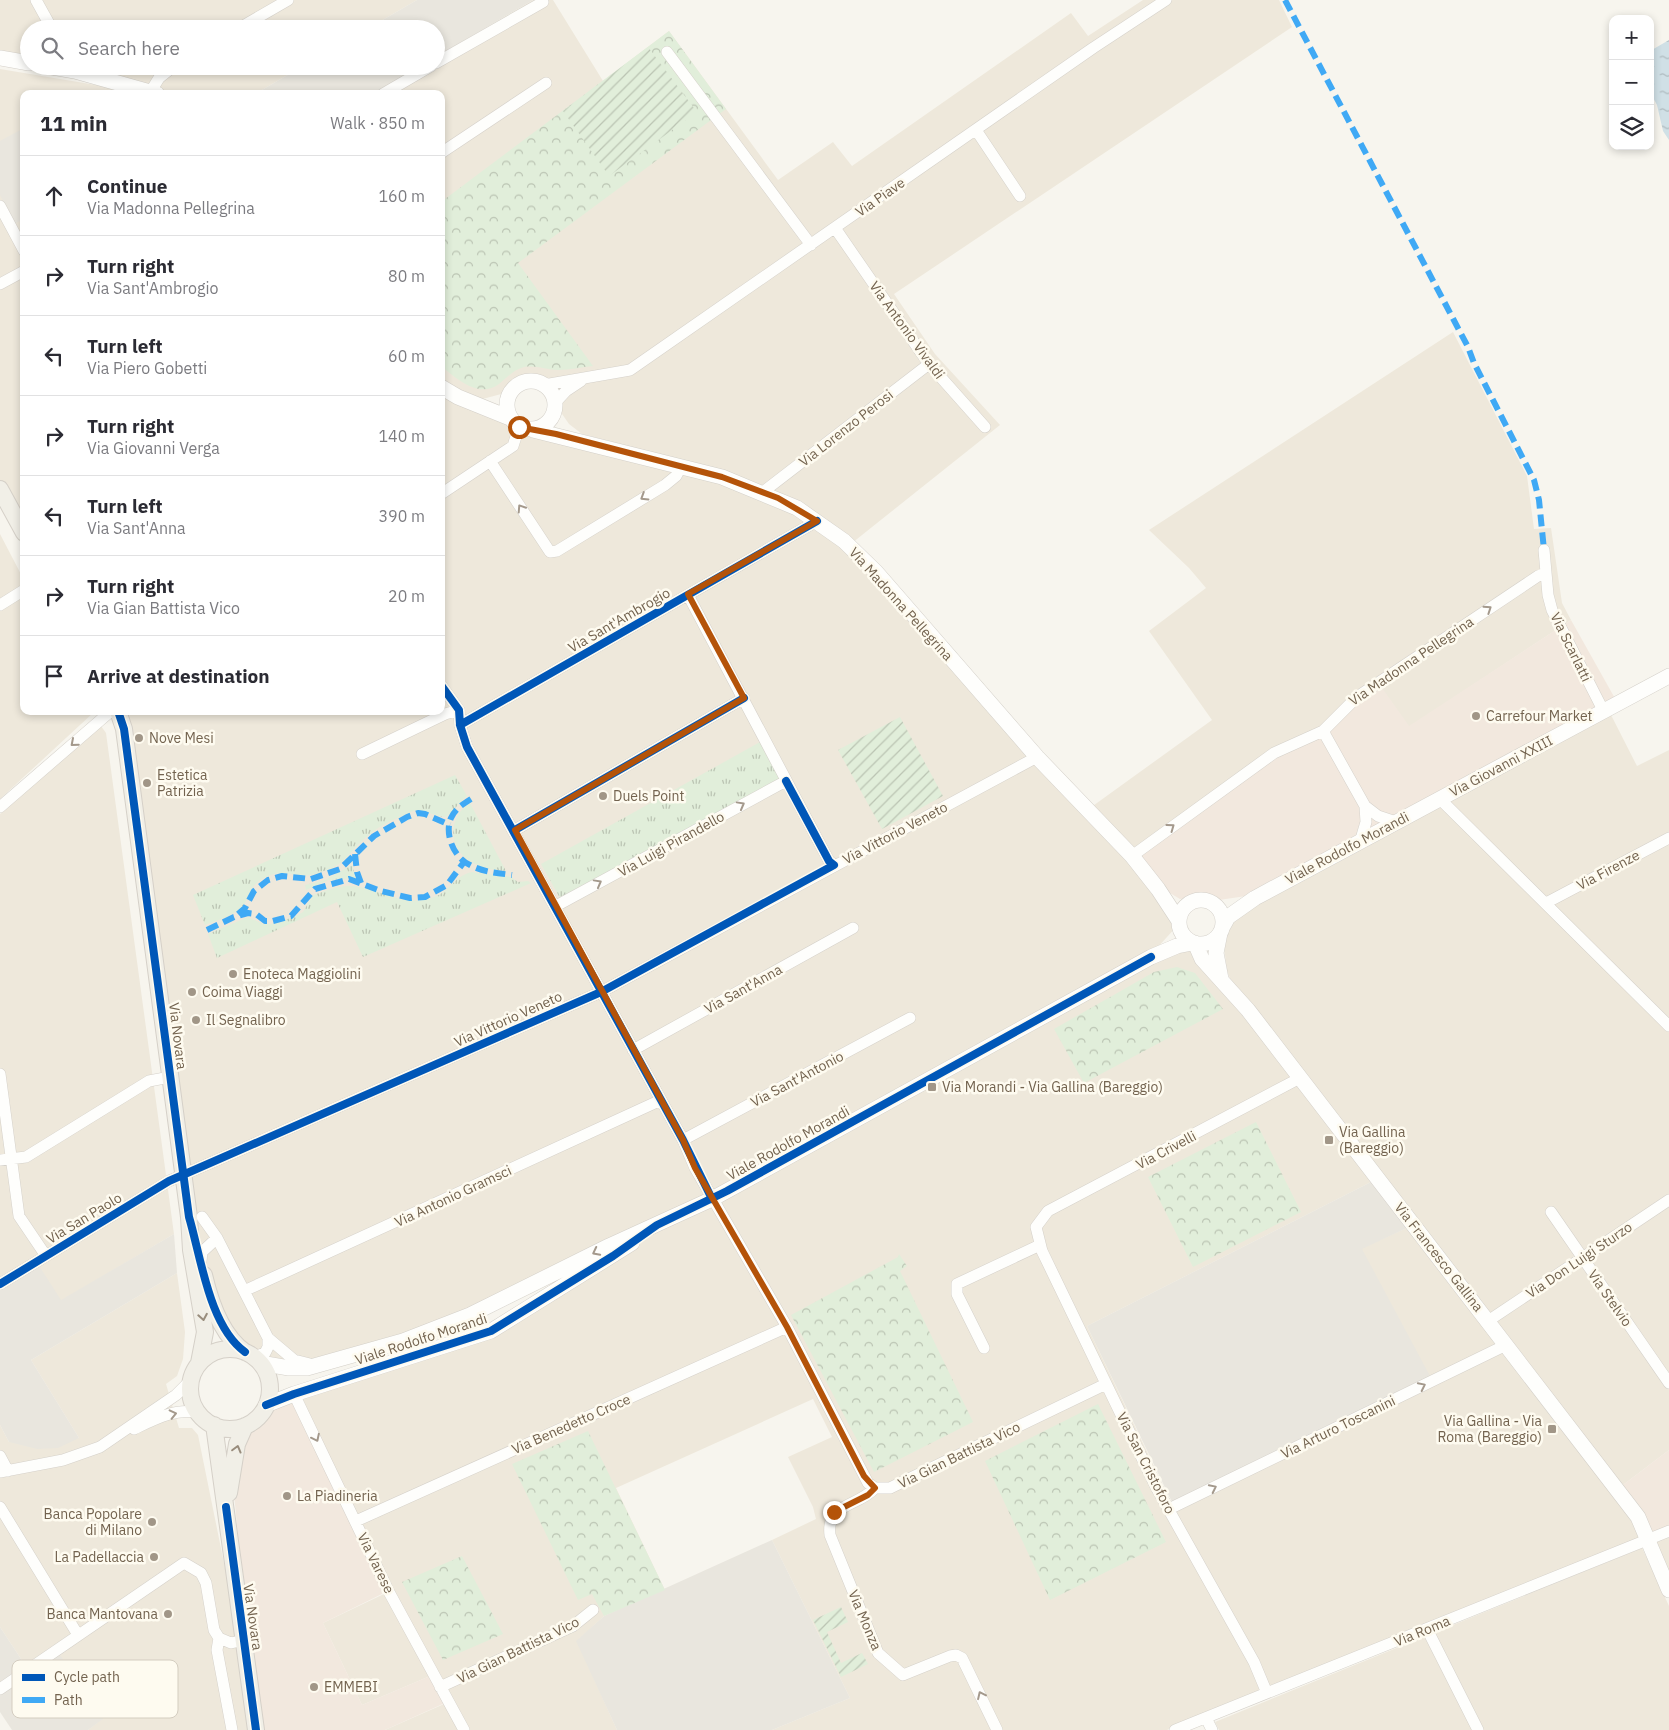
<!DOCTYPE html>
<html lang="en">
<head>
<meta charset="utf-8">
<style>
	:root { --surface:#fff; --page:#f7f7f7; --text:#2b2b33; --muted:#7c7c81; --line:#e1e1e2 }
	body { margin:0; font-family:"IBM Plex Sans",sans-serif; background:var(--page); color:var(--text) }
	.controls { position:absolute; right:15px; top:15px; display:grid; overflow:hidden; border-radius:10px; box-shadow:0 2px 8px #0003 }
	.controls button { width:45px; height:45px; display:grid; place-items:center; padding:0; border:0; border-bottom:1px solid var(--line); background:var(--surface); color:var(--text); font:25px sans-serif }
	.stop { position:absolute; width:15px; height:15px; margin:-11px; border:4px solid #b45309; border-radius:50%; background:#fff }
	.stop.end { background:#b45309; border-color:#fff; box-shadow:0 1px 5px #0008 }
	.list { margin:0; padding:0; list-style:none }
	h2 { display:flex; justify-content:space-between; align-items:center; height:65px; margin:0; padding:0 20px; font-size:21px }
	h2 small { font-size:16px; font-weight:400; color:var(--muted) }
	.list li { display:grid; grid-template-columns:32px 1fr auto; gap:15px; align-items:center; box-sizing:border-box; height:80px; padding:0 20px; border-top:1px solid var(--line) }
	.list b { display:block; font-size:19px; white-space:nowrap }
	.list p { margin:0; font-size:16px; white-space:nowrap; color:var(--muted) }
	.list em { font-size:16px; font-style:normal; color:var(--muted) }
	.icon { flex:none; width:28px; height:28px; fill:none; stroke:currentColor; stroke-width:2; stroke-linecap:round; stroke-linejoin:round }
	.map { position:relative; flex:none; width:1669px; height:1730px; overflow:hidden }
	.search { position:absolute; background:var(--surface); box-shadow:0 2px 8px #0003; left:20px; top:20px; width:425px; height:55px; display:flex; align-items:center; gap:12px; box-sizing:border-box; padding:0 18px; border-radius:28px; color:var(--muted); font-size:19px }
	.panel { position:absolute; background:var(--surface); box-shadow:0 2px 8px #0003; left:20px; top:90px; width:425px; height:625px; border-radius:10px }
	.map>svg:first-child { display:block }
	.residential { fill:#eee8db }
	.commercial { fill:#f2e8de }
	.industrial { fill:#e9e6de }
	.grass { fill:url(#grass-tufts) }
	.park { fill:url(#park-crowns) }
	.garden { fill:url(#garden-furrows) }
	.water { fill:url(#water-ripples) }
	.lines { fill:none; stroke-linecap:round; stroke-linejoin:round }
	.street-casing { stroke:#d5d1ca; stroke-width:12 }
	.secondary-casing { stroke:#d4d0c9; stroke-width:16 }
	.primary-casing { stroke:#d5d0c8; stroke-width:18 }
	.street { stroke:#fefefc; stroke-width:11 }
	.secondary { stroke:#fefefc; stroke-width:15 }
	.primary { stroke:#f1efe7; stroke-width:16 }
	.quiet { stroke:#3fa9f5; stroke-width:6; stroke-dasharray:12 6; stroke-linecap:butt }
	.cycleway-casing { stroke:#fefbf0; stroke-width:11 }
	.cycleway { stroke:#0057b8; stroke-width:8 }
	.oneway { stroke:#a4998c }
	.oneway2 { stroke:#998d7d }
	.route { stroke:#b45309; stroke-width:6 }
	.poi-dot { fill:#a19687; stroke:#fefbf0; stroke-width:2 }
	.labels { text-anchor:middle; stroke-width:5; stroke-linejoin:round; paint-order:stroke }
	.street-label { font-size:14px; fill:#73634f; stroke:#fefbf0 }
	.poi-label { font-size:14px; fill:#73634f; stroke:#fefbf0; text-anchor:start }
	.key { fill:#fefbf0; stroke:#d4cdc0; stroke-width:1 }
	.key-label { font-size:14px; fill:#73634f }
</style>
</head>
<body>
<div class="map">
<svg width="1669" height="1730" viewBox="0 0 1669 1730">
	<defs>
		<pattern id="grass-tufts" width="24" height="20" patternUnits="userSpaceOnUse" patternTransform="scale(1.25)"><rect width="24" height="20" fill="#e1eeda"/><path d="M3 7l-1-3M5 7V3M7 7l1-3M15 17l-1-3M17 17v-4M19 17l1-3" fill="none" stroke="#bbc4b3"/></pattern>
		<pattern id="park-crowns" width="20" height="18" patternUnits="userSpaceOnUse" patternTransform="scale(1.25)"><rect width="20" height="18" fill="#e1eeda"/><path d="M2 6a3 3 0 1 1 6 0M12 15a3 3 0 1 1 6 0" fill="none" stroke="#bbc4b3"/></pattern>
		<pattern id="garden-furrows" width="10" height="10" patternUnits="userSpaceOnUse" patternTransform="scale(1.25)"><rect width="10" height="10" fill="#e1eeda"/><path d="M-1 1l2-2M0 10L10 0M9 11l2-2" fill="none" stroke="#bbc4b3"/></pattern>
		<pattern id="water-ripples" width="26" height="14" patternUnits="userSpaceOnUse" patternTransform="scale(1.25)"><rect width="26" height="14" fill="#d0e0e6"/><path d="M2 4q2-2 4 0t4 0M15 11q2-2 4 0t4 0" fill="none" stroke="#adb9bd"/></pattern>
	</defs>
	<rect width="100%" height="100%" fill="#f7f5ee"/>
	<path class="residential" d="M0 0H417L367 29H29V59L0 54Z
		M533 0H553L603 81 669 31 778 180 833 142 852 166 1071 13 1088 36 1143 0H1279L1292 27 894 294 935 354 1000 425 852 543 720 470 582 434 569 424 560 411 557 393 541 378 528 377 518 381 505 393 475 401 441 382V94H374L420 66H436V57Z
		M66 66H303L255 94H167L158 89Z
		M0 69 150 94H24V528L0 484Z
		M1453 332 1527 476 1534 529 1551 528 1562 603 1571 620 1409 727 1380 686 1136 856 1090 808 1212 720 1149 631 1206 588 1189 568 1149 530Z
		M441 390 508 421 513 427 524 433 576 444 762 494 841 542 1129 857 1177 926 1157 948 717 1194 403 1339 319 1362 268 1360 243 1346 232 1334 209 1281 192 1216 121 711H441Z
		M0 534 24 580V711L93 713 0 799Z
		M1610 713 1637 766 1669 750V1450L1619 1488 1232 983 1227 971 1223 939 1237 915Z
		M101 726 106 733 174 1234 61 1301 0 1288V814Z
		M1193 950 1373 1181 1087 1326 1171 1502 1362 1248 1409 1227 1632 1520 1640 1538 1167 1730H772L850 1698 772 1540 816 1519 813 1507 788 1457 832 1437 813 1399 616 1488 665 1590 604 1616 577 1641 617 1730H385L444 1704 430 1676 362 1705 323 1623 386 1593 292 1398 482 1339 614 1259 659 1229 1152 963 1179 952Z
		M177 1273 185 1332 183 1359 177 1376 166 1384 179 1428H192L198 1435 241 1647 253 1730H88L102 1719 53 1646 25 1665 0 1627V1425L9 1442 79 1438 31 1360Z
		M1669 1529V1581L1648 1537Z
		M1642 1548 1669 1606V1730H1219L1215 1722Z"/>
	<path class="commercial" d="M1571 620 1617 702 1253 895 1219 900 1202 897 1180 899 1160 887 1136 856 1276 755 1380 685 1409 726Z
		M292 1398 386 1592 323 1623 362 1705 430 1676 445 1703 385 1730H259L254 1652 238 1536 233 1483 247 1429 261 1419 268 1408Z
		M1669 1450V1529L1648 1537 1619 1488Z"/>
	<path class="industrial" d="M417 0H533L436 57V29H367Z
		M303 66H420L374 94H255Z
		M24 128V218L15 224 0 195V141Z
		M1373 1181 1409 1227 1362 1249 1430 1376 1172 1502 1087 1326Z
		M174 1234 177 1273 31 1360 79 1438 58 1448 37 1449 9 1442 0 1425V1288L38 1264 61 1300Z
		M772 1540 850 1698 772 1730H617L576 1641 604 1616Z
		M0 1627 25 1665 54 1646 103 1719 88 1730H12L0 1712Z"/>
	<path class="grass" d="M760 742 780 780 560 898 541 864Z
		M455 775 467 796C459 802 454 811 447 816 441 820 424 808 413 811 398 818 381 824 369 835 344 855 350 864 315 874 293 880 284 865 259 881 250 888 250 895 245 903 237 915 218 920 205 925L193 895Z
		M470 803 506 871C492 870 480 868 468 860 447 845 449 816 470 803Z
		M352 865 356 878 328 880 306 890 305 885 325 880Z
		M472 872 511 877 518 882 528 881 531 883 363 957 337 902 217 958 208 934 248 917 263 924H271L294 917 303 912 313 895C325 891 338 885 351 886 376 887 397 904 423 900 451 896 450 877 472 872Z"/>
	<path class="park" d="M669 31 726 109 518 263 593 366C582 367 570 370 558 370 547 370 536 365 524 367 513 370 508 377 499 384 479 399 457 379 441 366V202Z
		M1177 967 1195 973 1223 1009 1084 1083 1054 1029 1154 972Z
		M1256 1122 1301 1212 1193 1267 1148 1177Z
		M899 1254 907 1266 900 1271 973 1422 874 1472 791 1315 898 1257Z
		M1098 1404 1166 1542 1050 1600 985 1461Z
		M588 1431 665 1590 604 1616 592 1594 578 1600 512 1464Z
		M462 1556 503 1634 443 1660 402 1582Z"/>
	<path class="garden" d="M648 47 697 112 609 176 563 111Z
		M900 717 943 796 882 829 838 750Z
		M841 1607 848 1622 827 1632 841 1663 862 1653 868 1664 841 1677 813 1620Z"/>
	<path class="water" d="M1669 40V140L1663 131 1657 105 1650 92V51Z"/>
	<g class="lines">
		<defs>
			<path id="street" d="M36 0 52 29
				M238 29 288 0
				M667 52 811 245
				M436 63 543 2
				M151 91 159 78 174 66
				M383 94 431 66
				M976 130 1020 196
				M441 153 546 83
				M0 206 24 251
				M835 228 929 364 985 427
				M0 284 24 271
				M544 385 630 370 1093 48 1166 0
				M554 404 566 391 581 381
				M490 461 550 552 557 551 665 485 676 476 681 467
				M763 492 929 364
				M441 494 513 446 519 427
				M1544 550 1548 595 1552 610 1604 712
				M688 595 829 861 834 865
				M0 605 24 590
				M441 685 459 710 460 725 467 747 683 1140 695 1168 787 1327 868 1483 875 1488H890L1106 1384
				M460 725 817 521
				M1323 731 1365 806
				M362 754 445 714 459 710
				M1439 798 1669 1026
				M0 807 111 711
				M515 830 744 698
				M1361 839 1366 822 1365 806 1378 816 1396 822
				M1132 856 1274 753 1323 731 1357 697 1538 576 1546 573
				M1546 903 1669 838
				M556 906 786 781
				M633 1050 853 928
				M0 1074 19 1216 46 1256
				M683 1140 910 1018
				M0 1160 26 1157 149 1081 170 1077
				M1551 1212 1669 1383
				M202 1217 217 1238 268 1338 294 1360 310 1364
				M201 1261 202 1252 217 1238
				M0 1284 169 1181 601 992 1037 757
				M244 1291 661 1100
				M1488 1321 1669 1200
				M984 1348 957 1294V1284L1040 1245
				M254 1357 265 1353 268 1347V1338
				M294 1394 389 1592 464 1730
				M134 1429C153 1420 177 1407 198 1413
				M0 1456 8 1471
				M0 1472 63 1460 100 1447 176 1395 191 1380
				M875 1488C858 1507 826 1503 830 1535L878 1653 903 1675 950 1656 956 1655 962 1658 997 1730
				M0 1507 78 1635
				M1169 1509 1506 1345
				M356 1521 787 1327
				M1427 1629 1478 1730
				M219 1638 231 1643 244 1640
				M440 1687 573 1626 593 1610
				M0 1689 184 1563 201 1573 206 1583 214 1630 219 1638 217 1650 232 1730
				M1267 1693 1254 1662 1156 1487 1042 1251 1036 1227 1048 1211 1300 1078
				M1206 1718 1212 1730
				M1175 1730 1669 1531"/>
			<path id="secondary" d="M0 58 29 63
				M46 66 75 71 157 94
				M507 405a24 24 0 1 1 48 0a24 24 0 1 1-48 0Z
				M441 387 458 397 510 418
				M533 430 722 477 797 508 844 541 876 572 1037 757 1132 856 1158 889 1179 921
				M1179 922a22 22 0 1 1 44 0a22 22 0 1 1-44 0Z
				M1223 926 1228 917 1255 898 1669 676
				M1220 933 1216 953 1221 979
				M1195 943 1202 959 1248 1010 1638 1517 1669 1590
				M260 1363 289 1368H307L403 1341 470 1315 609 1246 712 1199 1151 957 1177 946 1192 943
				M266 1405 294 1394 491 1331 632 1243"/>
			<path id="primary" d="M0 489 24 533
				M118 711 124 729 189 1217 191 1250 205 1332 199 1363
				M204 1275C210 1301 222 1336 245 1352
				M190 1389a40 40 0 1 1 80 0a40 40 0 1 1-80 0Z
				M214 1425 256 1730
				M229 1493 237 1444 245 1426"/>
		</defs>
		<use href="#street" class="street-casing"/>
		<use href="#secondary" class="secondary-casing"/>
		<use href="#primary" class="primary-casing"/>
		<use href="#street" class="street"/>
		<use href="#secondary" class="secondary"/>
		<use href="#primary" class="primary"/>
		<path class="quiet" d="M1285 0 1468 347 1474 363 1534 480 1539 500 1544 550
			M471 799C463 804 455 809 451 818 444 834 454 858 470 865 483 872 497 873 512 875
			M355 854 357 872 361 883
			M238 914 245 908 254 891 268 880 282 876 311 879 340 869 374 836 407 817 418 813 425 814 450 825
			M207 930 234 917 248 913 256 914 265 921H273L291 916 315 889 349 879 381 891 410 898 425 897 447 885 464 862"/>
		<defs>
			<path id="cycleway" d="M441 685 459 710 460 725 467 747 683 1140 712 1199
				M118 711 124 729 189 1217C201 1257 209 1326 245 1352
				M460 725 817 521
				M515 830 744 698
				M0 1284 169 1181 601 992 834 865 829 861 786 781
				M266 1405 294 1394 491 1331 613 1256 657 1225 727 1191 1151 957
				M226 1507 256 1730"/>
		</defs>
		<use href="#cycleway" class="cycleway-casing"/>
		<use href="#cycleway" class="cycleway"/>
	</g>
	<defs><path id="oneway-chevron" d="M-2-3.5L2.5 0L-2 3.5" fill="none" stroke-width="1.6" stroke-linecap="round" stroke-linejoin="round" transform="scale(1.25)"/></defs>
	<g class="oneway">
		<use href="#oneway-chevron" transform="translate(644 497) rotate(148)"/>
		<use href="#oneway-chevron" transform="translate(521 508) rotate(-123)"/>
		<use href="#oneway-chevron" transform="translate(1488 609) rotate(-34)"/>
		<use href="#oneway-chevron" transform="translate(74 743) rotate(139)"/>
		<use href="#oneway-chevron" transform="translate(741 805) rotate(-29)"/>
		<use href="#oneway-chevron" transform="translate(1171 827) rotate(-36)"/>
		<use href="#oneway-chevron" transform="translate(598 883) rotate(-29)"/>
		<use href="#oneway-chevron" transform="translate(596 1252) rotate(153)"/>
		<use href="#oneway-chevron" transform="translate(1422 1386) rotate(-26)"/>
		<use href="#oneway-chevron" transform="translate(173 1414) rotate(-13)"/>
		<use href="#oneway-chevron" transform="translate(316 1438) rotate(64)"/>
		<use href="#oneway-chevron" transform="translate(1213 1488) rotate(-26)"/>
		<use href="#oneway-chevron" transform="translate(981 1695) rotate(-115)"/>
	</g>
	<g class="oneway2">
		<use href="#oneway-chevron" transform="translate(203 1317) rotate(80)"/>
		<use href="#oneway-chevron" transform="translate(237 1449) rotate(-75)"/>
	</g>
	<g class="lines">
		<path class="route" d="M519 427 556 434 722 477 778 498 817 521 688 594 744 698 515 830 683 1140 695 1168 787 1327 864 1476 875 1488 868 1495 834 1512"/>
	</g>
	<g class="poi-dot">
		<circle cx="1476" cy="716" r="5"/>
		<circle cx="139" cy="738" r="5"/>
		<circle cx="147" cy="783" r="5"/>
		<circle cx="603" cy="796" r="5"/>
		<circle cx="233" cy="974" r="5"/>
		<circle cx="192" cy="992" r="5"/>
		<circle cx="196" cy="1020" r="5"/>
		<rect x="927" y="1082" width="10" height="10" rx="2.5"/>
		<rect x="1324" y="1135" width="10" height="10" rx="2.5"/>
		<rect x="1547" y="1424" width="10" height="10" rx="2.5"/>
		<circle cx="287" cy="1496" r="5"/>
		<circle cx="152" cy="1522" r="5"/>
		<circle cx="154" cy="1557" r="5"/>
		<circle cx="168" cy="1614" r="5"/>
		<circle cx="314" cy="1687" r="5"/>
	</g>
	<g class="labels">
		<g class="street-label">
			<text transform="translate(880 197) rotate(-35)" y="5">Via Piave</text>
			<text transform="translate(907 330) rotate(54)" y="5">Via Antonio Vivaldi</text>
			<text transform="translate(846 428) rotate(-38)" y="5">Via Lorenzo Perosi</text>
			<text transform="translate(901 604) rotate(48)" y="5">Via Madonna Pellegrina</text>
			<text transform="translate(619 620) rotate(-30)" y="5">Via Sant'Ambrogio</text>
			<text transform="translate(1571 647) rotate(64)" y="5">Via Scarlatti</text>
			<text transform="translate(1411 661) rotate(-34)" y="5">Via Madonna Pellegrina</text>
			<text transform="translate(1501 766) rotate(-28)" y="5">Via Giovanni XXIII</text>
			<text transform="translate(895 833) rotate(-28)" y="5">Via Vittorio Veneto</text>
			<text transform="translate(671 844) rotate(-29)" y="5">Via Luigi Pirandello</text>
			<text transform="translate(1347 848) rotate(-28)" y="5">Viale Rodolfo Morandi</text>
			<text transform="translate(1608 870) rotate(-28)" y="5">Via Firenze</text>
			<text transform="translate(743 989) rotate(-29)" y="5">Via Sant'Anna</text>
			<text transform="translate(508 1019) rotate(-24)" y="5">Via Vittorio Veneto</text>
			<text transform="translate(178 1036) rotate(83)" y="5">Via Novara</text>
			<text transform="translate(797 1079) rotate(-28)" y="5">Via Sant'Antonio</text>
			<text transform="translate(788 1143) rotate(-29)" y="5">Viale Rodolfo Morandi</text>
			<text transform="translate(1166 1150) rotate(-28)" y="5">Via Crivelli</text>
			<text transform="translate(453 1196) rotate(-25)" y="5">Via Antonio Gramsci</text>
			<text transform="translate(84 1218) rotate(-31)" y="5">Via San Paolo</text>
			<text transform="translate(1439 1257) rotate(52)" y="5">Via Francesco Gallina</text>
			<text transform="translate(1579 1260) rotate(-34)" y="5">Via Don Luigi Sturzo</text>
			<text transform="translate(1610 1298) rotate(55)" y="5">Via Stelvio</text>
			<text transform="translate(421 1339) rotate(-18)" y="5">Viale Rodolfo Morandi</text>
			<text transform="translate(571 1424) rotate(-24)" y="5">Via Benedetto Croce</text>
			<text transform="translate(1338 1427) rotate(-26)" y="5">Via Arturo Toscanini</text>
			<text transform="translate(959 1455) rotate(-26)" y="5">Via Gian Battista Vico</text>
			<text transform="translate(1146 1463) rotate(63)" y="5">Via San Cristoforo</text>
			<text transform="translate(376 1563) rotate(64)" y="5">Via Varese</text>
			<text transform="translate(253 1617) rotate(82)" y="5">Via Novara</text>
			<text transform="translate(865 1620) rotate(67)" y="5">Via Monza</text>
			<text transform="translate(1422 1631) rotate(-22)" y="5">Via Roma</text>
			<text transform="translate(518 1650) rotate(-26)" y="5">Via Gian Battista Vico</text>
		</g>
		<g class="poi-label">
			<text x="1486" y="721">Carrefour Market</text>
			<text x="149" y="743">Nove Mesi</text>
			<text x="157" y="780">Estetica<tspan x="157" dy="16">Patrizia</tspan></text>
			<text x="613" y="801">Duels Point</text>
			<text x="243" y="979">Enoteca Maggiolini</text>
			<text x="202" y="997">Coima Viaggi</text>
			<text x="206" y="1025">Il Segnalibro</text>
			<text x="942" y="1092">Via Morandi - Via Gallina (Bareggio)</text>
			<text x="1339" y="1137">Via Gallina<tspan x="1339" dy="16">(Bareggio)</tspan></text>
			<text x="1542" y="1426" text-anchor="end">Via Gallina - Via<tspan x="1542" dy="16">Roma (Bareggio)</tspan></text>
			<text x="297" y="1501">La Piadineria</text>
			<text x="142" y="1519" text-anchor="end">Banca Popolare<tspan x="142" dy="16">di Milano</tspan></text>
			<text x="144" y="1562" text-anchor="end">La Padellaccia</text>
			<text x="158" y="1619" text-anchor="end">Banca Mantovana</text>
			<text x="324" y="1692">EMMEBI</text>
		</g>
	</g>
	<rect x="12" y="1660" width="166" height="58" rx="8" class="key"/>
	<rect x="22" y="1674" width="23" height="7" fill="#0057b8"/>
	<rect x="22" y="1697" width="23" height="6" fill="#3fa9f5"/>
	<g class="key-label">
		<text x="54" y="1682">Cycle path</text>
		<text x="54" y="1705">Path</text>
	</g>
</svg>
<div class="controls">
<button>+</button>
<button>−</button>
<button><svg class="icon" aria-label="layers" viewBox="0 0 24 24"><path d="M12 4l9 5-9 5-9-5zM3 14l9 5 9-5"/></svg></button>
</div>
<div class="stop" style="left:519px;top:427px"></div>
<div class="stop end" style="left:834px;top:1512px"></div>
<div class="search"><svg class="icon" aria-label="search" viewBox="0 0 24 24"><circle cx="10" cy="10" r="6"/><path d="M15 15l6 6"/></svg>Search here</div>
<section class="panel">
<h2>11 min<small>Walk · 850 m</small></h2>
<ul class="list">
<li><svg class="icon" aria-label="ahead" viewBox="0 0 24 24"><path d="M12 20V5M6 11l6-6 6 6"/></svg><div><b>Continue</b><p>Via Madonna Pellegrina</p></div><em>160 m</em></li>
<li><svg class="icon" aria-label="right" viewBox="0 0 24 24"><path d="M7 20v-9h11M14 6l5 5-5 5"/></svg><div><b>Turn right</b><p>Via Sant'Ambrogio</p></div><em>80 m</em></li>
<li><svg class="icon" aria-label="left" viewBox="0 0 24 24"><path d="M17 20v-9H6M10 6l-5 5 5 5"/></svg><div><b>Turn left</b><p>Via Piero Gobetti</p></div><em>60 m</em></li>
<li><svg class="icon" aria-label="right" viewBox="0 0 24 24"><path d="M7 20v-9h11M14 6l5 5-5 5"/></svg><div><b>Turn right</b><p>Via Giovanni Verga</p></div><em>140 m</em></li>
<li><svg class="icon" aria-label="left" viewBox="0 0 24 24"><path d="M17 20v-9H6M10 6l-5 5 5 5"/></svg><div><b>Turn left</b><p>Via Sant'Anna</p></div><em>390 m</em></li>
<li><svg class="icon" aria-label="right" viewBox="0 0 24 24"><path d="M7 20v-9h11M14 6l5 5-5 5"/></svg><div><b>Turn right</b><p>Via Gian Battista Vico</p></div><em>20 m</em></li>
<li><svg class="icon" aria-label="arrive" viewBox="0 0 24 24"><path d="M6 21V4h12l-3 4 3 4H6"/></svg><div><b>Arrive at destination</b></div></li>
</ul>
</section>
</div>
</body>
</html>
